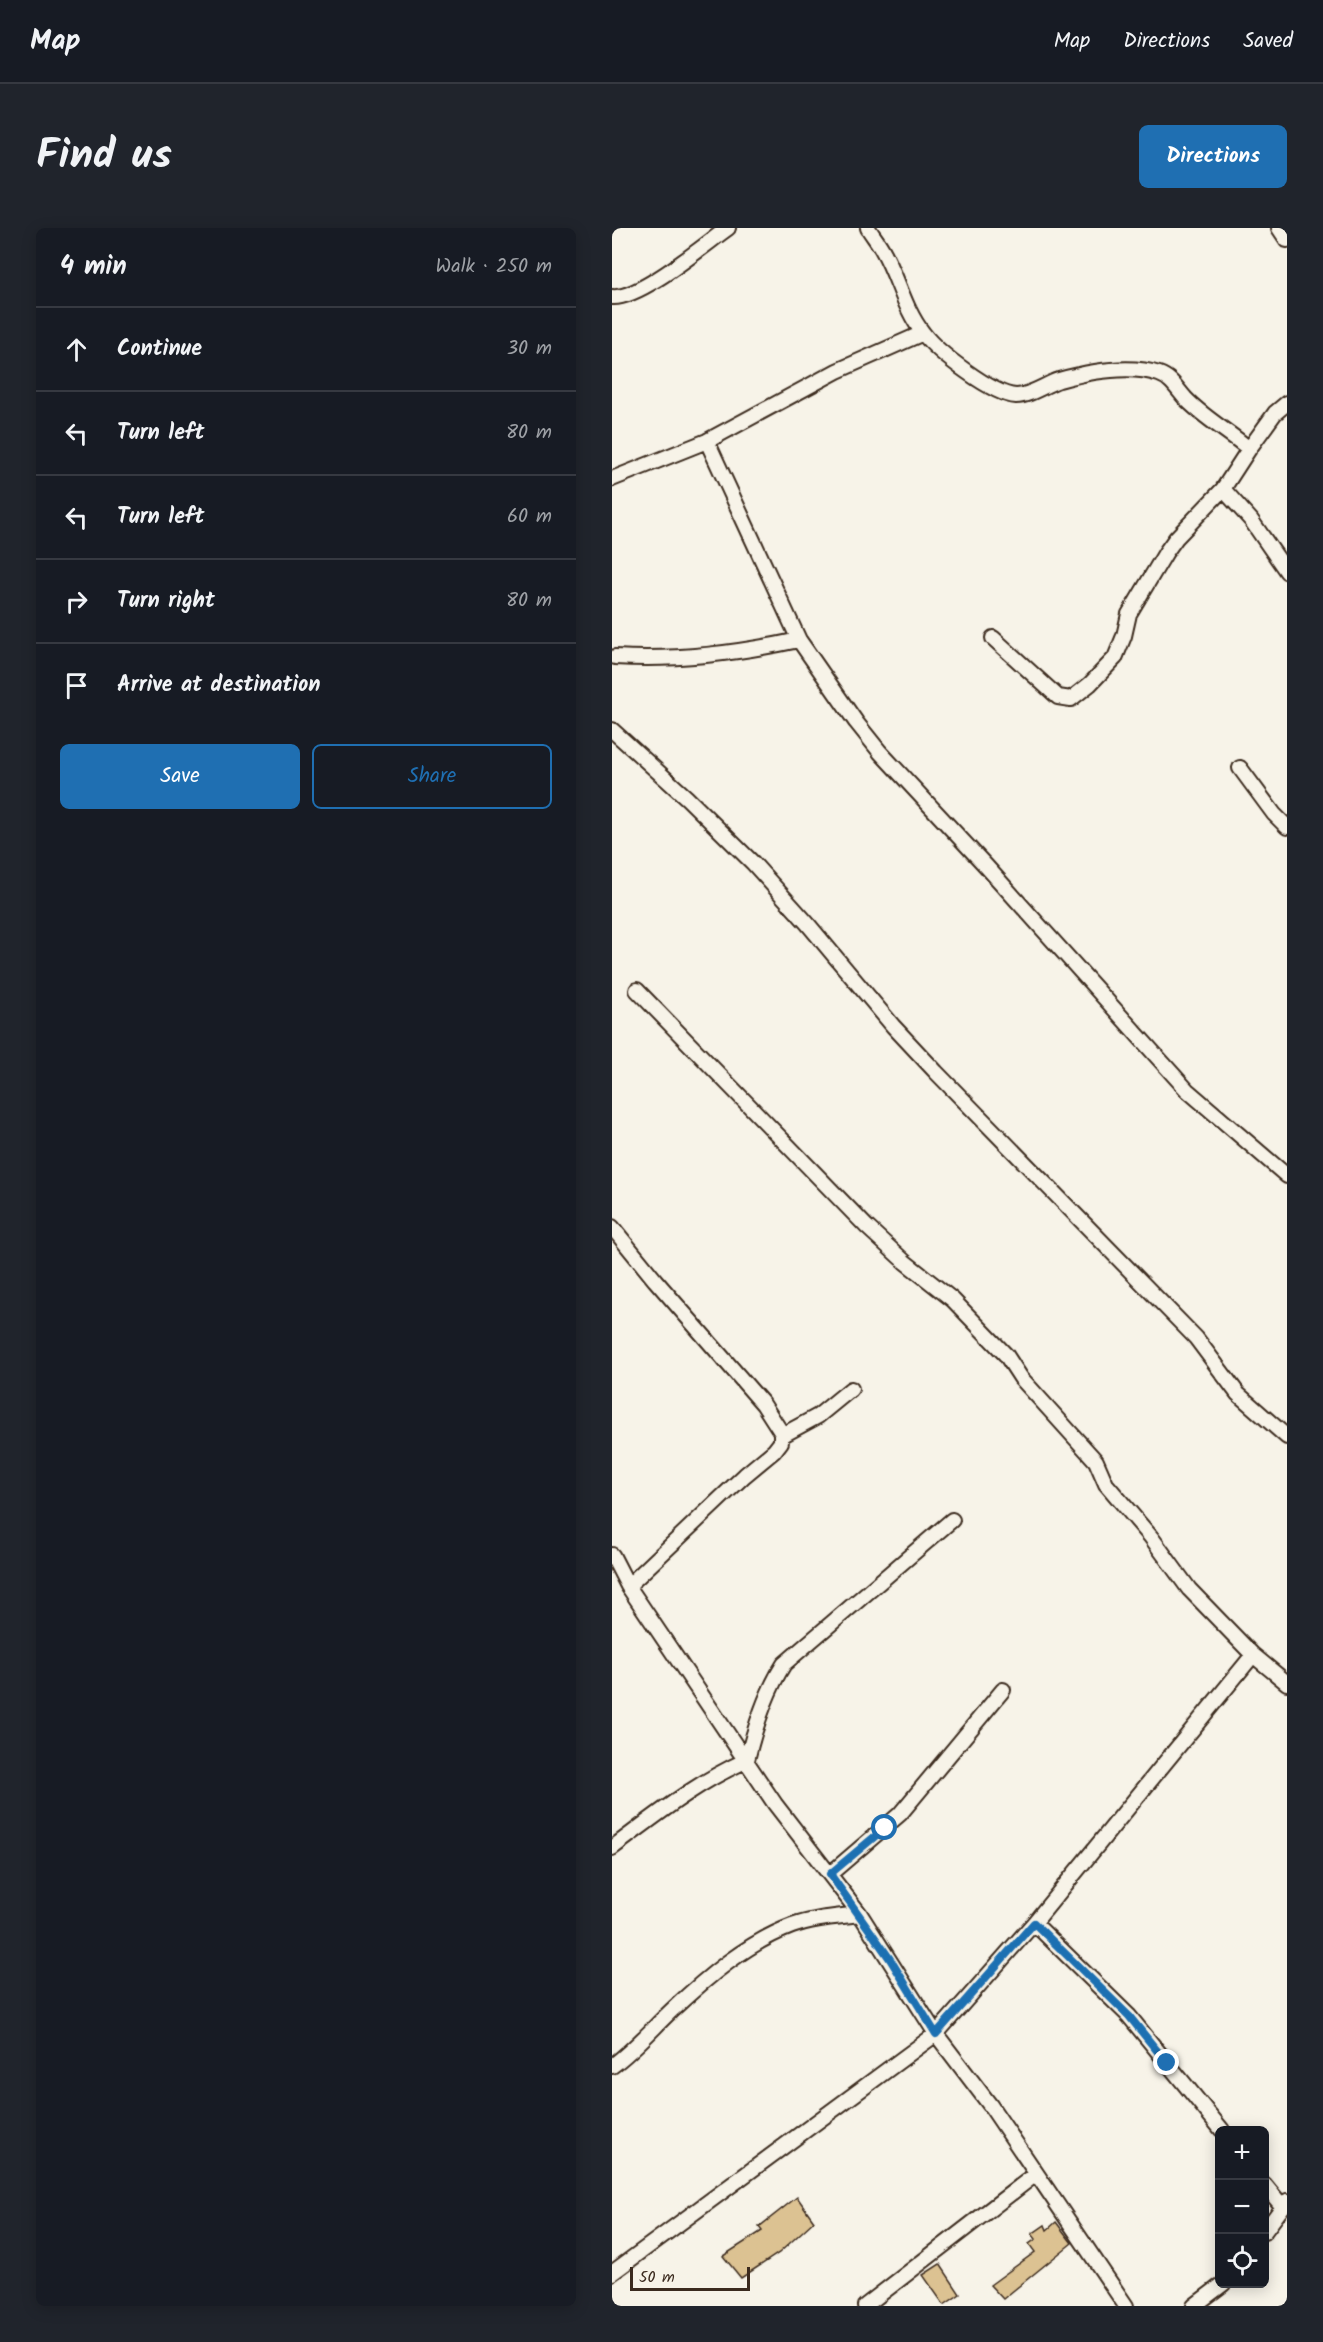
<!DOCTYPE html>
<html lang="en">
<head>
<meta charset="utf-8">
<style>
	:root { --surface:#171b24; --page:#20242c; --text:#f1f3f6; --muted:#9ea1a6; --line:#363941; --accent:#1f6fb2 }
	body { margin:0; font-family:Kalam,sans-serif; background:var(--page); color:var(--text) }
	.controls { position:absolute; right:18px; bottom:18px; display:grid; overflow:hidden; border-radius:9px; box-shadow:0 3px 15px #0003 }
	.controls button { width:54px; height:54px; display:grid; place-items:center; padding:0; border:0; border-bottom:2px solid var(--line); background:var(--surface); color:var(--text); font:30px sans-serif }
	.scale { position:absolute; left:18px; bottom:15px; width:120px; box-sizing:border-box; padding-left:6px; border:3px solid #3b2a1e; border-top:0; font-size:16px; line-height:21px; white-space:nowrap; color:#3b2a1e; -webkit-text-stroke:4px #f7f3e8; paint-order:stroke }
	.stop { position:absolute; width:18px; height:18px; margin:-14px; border:4px solid #1f6fb2; border-radius:50%; background:#fff }
	.stop.end { background:#1f6fb2; border-color:#fff; box-shadow:0 2px 6px #0008 }
	.list { margin:0; padding:0; list-style:none }
	h2 { display:flex; justify-content:space-between; align-items:center; height:78px; margin:0; padding:0 24px; font-size:26px }
	h2 small { font-size:20px; font-weight:400; color:var(--muted) }
	.list li { display:grid; grid-template-columns:39px 1fr auto; gap:18px; align-items:center; box-sizing:border-box; height:84px; padding:0 24px; border-top:2px solid var(--line) }
	.list b { display:block; font-size:22px; white-space:nowrap }
	.list em { font-size:20px; font-style:normal; color:var(--muted) }
	.actions { display:flex; gap:12px; padding:18px 24px }
	.actions a { flex:1; padding:14px 0; border:2px solid var(--accent); border-radius:9px; text-align:center; font-size:21px; color:var(--accent) }
	.actions .main { background:var(--accent); color:#fff }
	.icon { flex:none; width:33px; height:33px; fill:none; stroke:currentColor; stroke-width:2; stroke-linecap:round; stroke-linejoin:round }
	.map { position:relative; flex:none; width:675px; height:2078px; overflow:hidden; border-radius:9px }
	header { display:flex; align-items:center; gap:36px; box-sizing:border-box; height:84px; padding:0 30px; background:var(--surface); border-bottom:2px solid var(--line) }
	header strong { font-size:28px }
	nav { display:flex; gap:33px; margin-inline-start:auto; font-size:21px }
	.intro { display:flex; align-items:center; justify-content:space-between; box-sizing:border-box; height:144px; padding:0 36px }
	h1 { margin:0; font-size:42px }
	.button { padding:15px 27px; border-radius:9px; background:var(--accent); color:#fff; font-size:21px; font-weight:700 }
	main { display:flex; gap:36px; padding:0 36px }
	aside { flex:1; background:var(--surface); border-radius:9px; box-shadow:0 3px 15px #0003 }
	.map>svg:first-child { display:block }
	.building { fill:#dcc292; stroke:#3b2a1e; stroke-width:1.5 }
	.lines { fill:none; stroke-linecap:round; stroke-linejoin:round }
	.minor-casing { stroke:#3b2a1e; stroke-width:18 }
	.minor { stroke:#f7f3e8; stroke-width:14 }
	.route { stroke:#1f6fb2; stroke-width:8 }
</style>
</head>
<body>
<header>
<strong>Map</strong>
<nav><a>Map</a><a>Directions</a><a>Saved</a></nav>
</header>
<div class="intro"><h1>Find us</h1><a class="button">Directions</a></div>
<main>
<aside>
<h2>4 min<small>Walk · 250 m</small></h2>
<ul class="list">
<li><svg class="icon" aria-label="ahead" viewBox="0 0 24 24"><path d="M12 20V5M6 11l6-6 6 6"/></svg><div><b>Continue</b></div><em>30 m</em></li>
<li><svg class="icon" aria-label="left" viewBox="0 0 24 24"><path d="M17 20v-9H6M10 6l-5 5 5 5"/></svg><div><b>Turn left</b></div><em>80 m</em></li>
<li><svg class="icon" aria-label="left" viewBox="0 0 24 24"><path d="M17 20v-9H6M10 6l-5 5 5 5"/></svg><div><b>Turn left</b></div><em>60 m</em></li>
<li><svg class="icon" aria-label="right" viewBox="0 0 24 24"><path d="M7 20v-9h11M14 6l5 5-5 5"/></svg><div><b>Turn right</b></div><em>80 m</em></li>
<li><svg class="icon" aria-label="arrive" viewBox="0 0 24 24"><path d="M6 21V4h12l-3 4 3 4H6"/></svg><div><b>Arrive at destination</b></div></li>
</ul>
<div class="actions"><a class="main">Save</a><a>Share</a></div>
</aside>
<div class="map">
<svg width="675" height="2078" viewBox="0 0 675 2078">
	<rect width="100%" height="100%" fill="#f7f3e8"/>
	<filter id="ink" filterUnits="userSpaceOnUse"><feTurbulence type="fractalNoise" baseFrequency=".0167" numOctaves="2"/><feDisplacementMap in="SourceGraphic" scale="12" xChannelSelector="R" yChannelSelector="G"/><feConvolveMatrix kernelMatrix="1 2 1 2 8 2 1 2 1" color-interpolation-filters="sRGB"/></filter>
	<g filter="url(#ink)">
		<path class="building" d="M185 1969 202 1993 167 2025 129 2050 111 2028 150 2003 147 1999Z
			M444 1994 460 2015 391 2071 378 2057 423 2024 417 2016 424 2011 420 2006 433 1997 435 2002Z
			M328 2036 348 2066 332 2077 311 2047Z"/>
		<g class="lines">
			<defs>
				<path id="minor" d="M256 0C261 8 267 15 271 23 286 49 292 81 311 105 325 124 381 167 404 168 418 168 434 156 447 152 476 144 517 136 547 146 559 150 565 161 573 170 592 190 616 203 637 221
					M667 0 675 12
					M0 69C27 72 92 17 116 0
					M95 213 187 412
					M0 251 95 213 225 143 311 105
					M611 261 639 292 675 344
					M381 410 446 469 459 471 478 456 503 430 512 408 517 386 554 324 564 310 611 261 637 221 663 185 675 175
					M3 429C65 433 127 425 187 412L244 494 268 524 374 638 575 862 675 948
					M0 502 75 570 141 635 195 695 281 798 324 844 584 1110 626 1166 675 1209
					M628 540 662 586 675 599
					M25 762 255 999 293 1034 341 1072 394 1127 409 1150 484 1233 494 1256 539 1309 577 1361 641 1427
					M0 999 43 1052 151 1176 169 1204V1214L162 1223 133 1247 16 1358
					M169 1208 206 1188 239 1161
					M0 1327 16 1358 163 1576 248 1686 324 1806 378 1877 514 2078
					M0 1620C46 1586 82 1556 135 1532 143 1499 154 1464 172 1436L340 1292
					M218 1646 288 1586 391 1462
					M422 1695 517 1788 610 1902
					M0 1838C23 1821 40 1801 60 1782 95 1749 135 1715 180 1698 202 1690 225 1689 248 1686
					M652 1956 670 1978
					M652 2004 675 1973
					M0 2045 324 1806 422 1695 641 1427 675 1455
					M253 2078 424 1946
					M582 2078 611 2056"/>
			</defs>
			<use href="#minor" class="minor-casing"/>
			<use href="#minor" class="minor"/>
		</g>
	</g>
	<g class="lines" filter="url(#ink)">
		<path class="route" d="M273 1600 218 1646 278 1731 324 1806 422 1695 517 1788 555 1835"/>
	</g>
</svg>
<div class="controls">
<button>+</button>
<button>−</button>
<button><svg class="icon" aria-label="locate" viewBox="0 0 24 24"><circle cx="12" cy="12" r="6"/><path d="M12 2v4M12 18v4M2 12h4M18 12h4"/></svg></button>
</div>
<div class="scale">50 m</div>
<div class="stop" style="left:273px;top:1600px"></div>
<div class="stop end" style="left:555px;top:1835px"></div>
</div>
</main>
</body>
</html>
